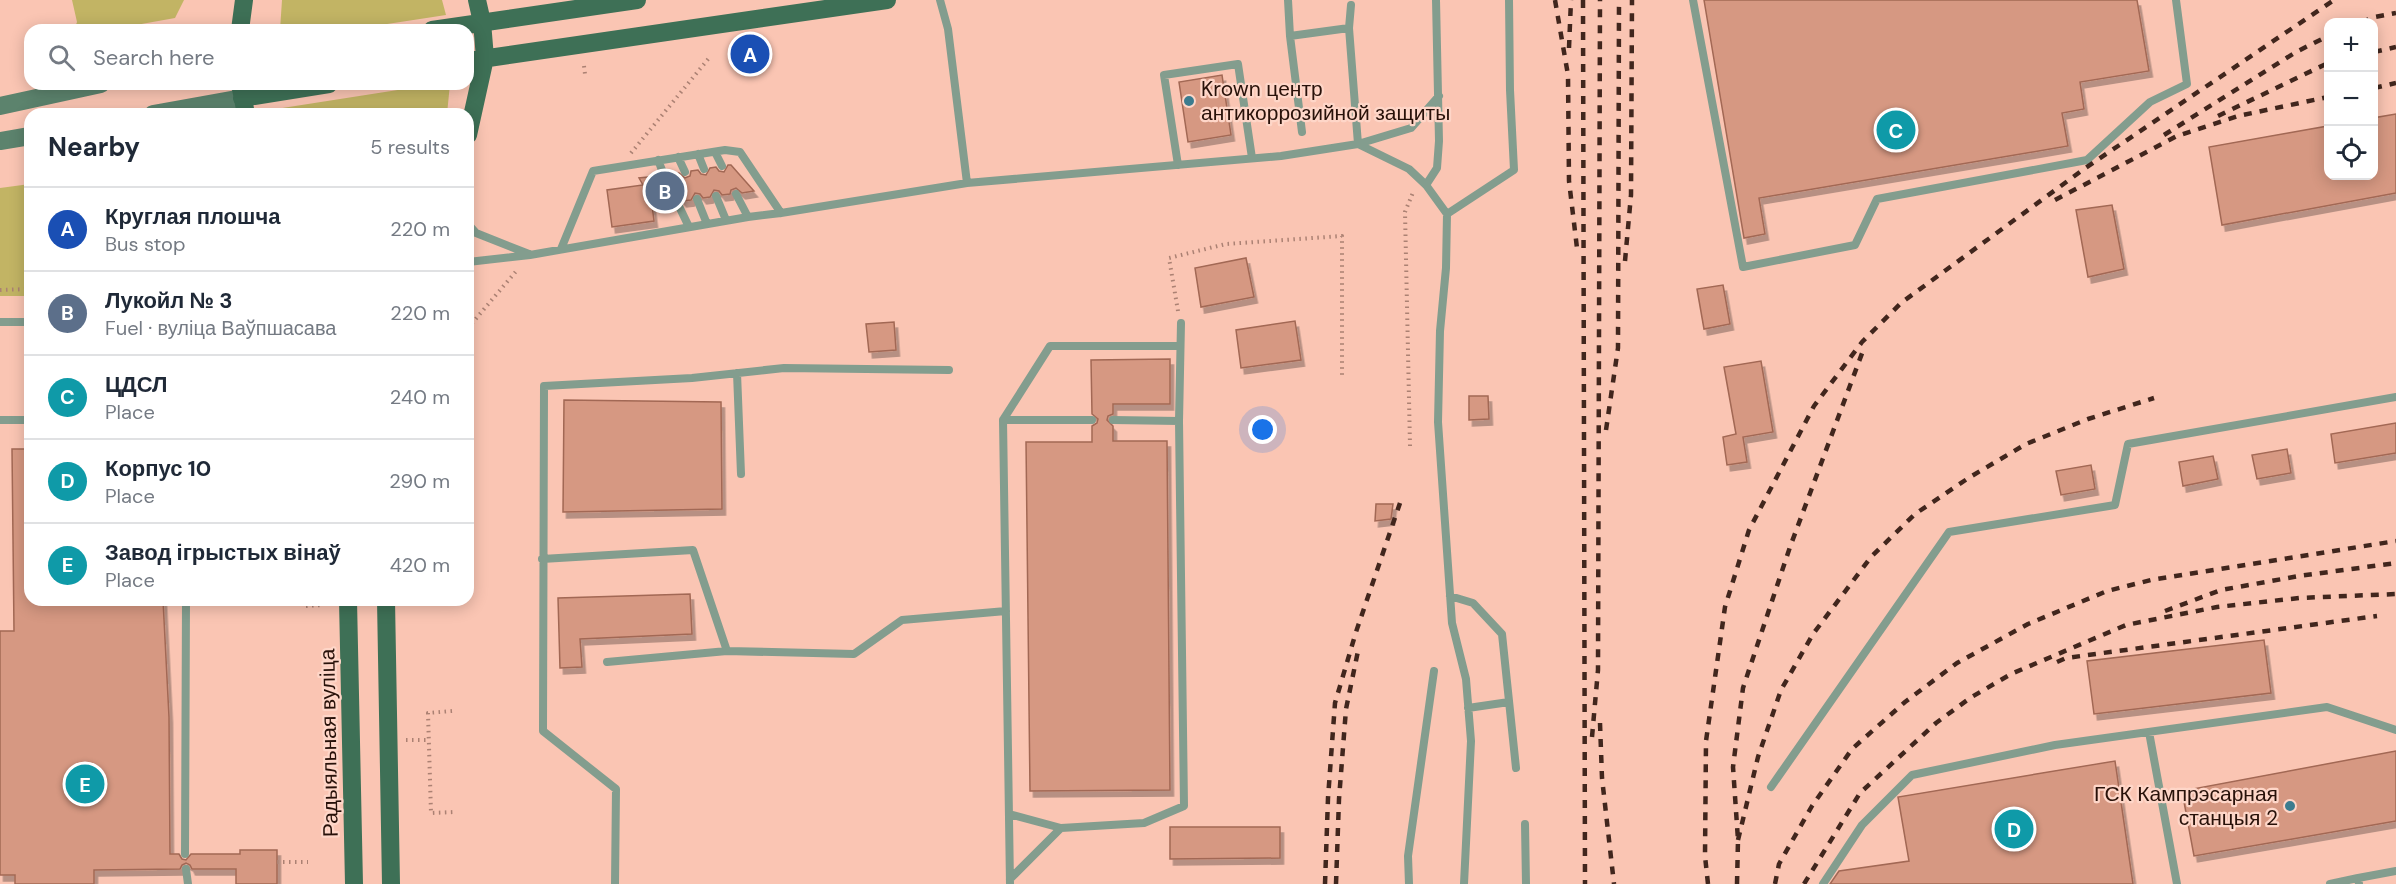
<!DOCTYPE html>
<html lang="en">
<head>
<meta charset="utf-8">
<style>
	:root { --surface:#fff; --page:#f2f2f3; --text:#1f2937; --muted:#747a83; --line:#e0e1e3; --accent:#3c7c8f }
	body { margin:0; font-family:"DM Sans",sans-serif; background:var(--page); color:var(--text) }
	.controls { position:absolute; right:18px; top:18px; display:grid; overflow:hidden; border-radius:12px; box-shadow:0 3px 15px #0003 }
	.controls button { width:54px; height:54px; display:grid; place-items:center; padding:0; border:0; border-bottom:2px solid var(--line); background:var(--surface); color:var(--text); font:30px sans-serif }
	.you { position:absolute; left:1263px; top:430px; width:21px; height:21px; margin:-15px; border:4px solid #fff; border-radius:50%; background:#1a73e8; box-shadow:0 0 0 9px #1a73e833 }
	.badge { display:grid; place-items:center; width:39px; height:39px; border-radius:50%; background:var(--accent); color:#fff; font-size:20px; font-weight:700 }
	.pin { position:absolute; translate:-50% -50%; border:3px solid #fff; box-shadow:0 2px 6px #0006 }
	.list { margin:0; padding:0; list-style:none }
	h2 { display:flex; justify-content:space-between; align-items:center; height:78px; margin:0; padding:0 24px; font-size:26px }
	h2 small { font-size:20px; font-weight:400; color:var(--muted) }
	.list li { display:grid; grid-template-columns:39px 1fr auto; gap:18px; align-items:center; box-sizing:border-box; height:84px; padding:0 24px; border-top:2px solid var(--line) }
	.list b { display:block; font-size:22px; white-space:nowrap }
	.list p { margin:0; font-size:20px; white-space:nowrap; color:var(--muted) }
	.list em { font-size:20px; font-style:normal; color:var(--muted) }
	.icon { flex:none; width:33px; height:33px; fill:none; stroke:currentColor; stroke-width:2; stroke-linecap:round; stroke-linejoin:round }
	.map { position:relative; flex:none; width:2396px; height:884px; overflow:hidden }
	.search { position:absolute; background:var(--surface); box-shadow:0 3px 15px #0003; left:24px; top:24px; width:450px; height:66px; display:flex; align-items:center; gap:15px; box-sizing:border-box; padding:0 21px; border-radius:18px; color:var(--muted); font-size:22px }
	.panel { position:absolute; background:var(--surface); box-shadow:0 3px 15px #0003; left:24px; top:108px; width:450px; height:498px; border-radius:18px }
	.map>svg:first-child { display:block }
	.green { fill:#c2b464 }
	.building { fill:#d69882; stroke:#a26854; stroke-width:1.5; filter:url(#shadow) }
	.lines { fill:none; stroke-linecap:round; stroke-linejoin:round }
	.path { stroke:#ab8173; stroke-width:4; stroke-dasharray:1.5 4.5; stroke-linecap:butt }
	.lane { stroke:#839d8e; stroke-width:8 }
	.secondary { stroke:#5c836d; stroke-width:18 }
	.primary { stroke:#3e7056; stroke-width:18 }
	.rail { stroke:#41261d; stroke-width:4.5; stroke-dasharray:8 8; stroke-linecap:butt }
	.poi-dot { fill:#3c7c8f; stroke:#fed6c8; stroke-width:2 }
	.labels { text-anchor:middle; stroke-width:4.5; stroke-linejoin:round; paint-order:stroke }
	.poi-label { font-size:21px; fill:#281109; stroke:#fed6c8; text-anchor:start }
	.street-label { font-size:21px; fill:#281109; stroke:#fed6c8 }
</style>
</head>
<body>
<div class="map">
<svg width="2396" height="884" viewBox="0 0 2396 884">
	<defs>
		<filter id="shadow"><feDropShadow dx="3.5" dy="6" stdDeviation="0" flood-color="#0004"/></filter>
	</defs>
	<rect width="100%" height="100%" fill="#fac5b3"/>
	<path class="green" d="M72 0H184L175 18 108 30H74L77 22Z
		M282 0H442L446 15 348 30H280Z
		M436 84H450L447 114H277L276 109Z
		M30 184V296H0V188Z"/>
	<path class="building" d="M1704 0H2137L2149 71 2080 82 2084 109 2062 113 2068 146 1759 198 1765 234 1744 238Z
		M1222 75 1231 135 1188 142 1179 82Z
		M2396 114V193L2222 225 2209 147 2328 126V176H2373V118Z
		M728 165H731L754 191 742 193 736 188 731 190 730 194 722 195 719 191 714 190 710 197 703 198 700 194 695 193 691 200 683 201 680 197 675 196 671 203 652 205 654 221 612 227 607 190 643 185 639 178 658 176 661 180 666 181 670 174 679 173 685 178 690 176 691 171 698 170 701 174 706 175 710 168 716 167 719 171 724 172Z
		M2112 205 2124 269 2088 277 2076 210Z
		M1246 258 1254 297 1201 307 1195 268Z
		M1723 285 1730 324 1704 329 1697 289Z
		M1295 321 1301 360 1241 368 1236 330Z
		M894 322 896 350 869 352 866 324Z
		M1170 359V404H1113V414L1108 416 1107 420 1113 426V441H1167L1170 790 1030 791 1026 442H1092V426L1097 423 1098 419 1092 414 1091 360Z
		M1761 361 1773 432 1743 437 1747 462 1727 465 1723 437 1736 434 1724 367Z
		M1469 396H1488L1489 419 1469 420Z
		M564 400 721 402 722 509 563 512Z
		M2396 423V453L2335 463 2331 434Z
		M12 449H30V600H163L169 717 170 854H179L182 859 186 860 191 854H240V850H277V884H236V869H192L190 865 186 863 182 865 180 869 94 870V884H15V875H0V631H14Z
		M2287 449 2291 473 2257 479 2252 455Z
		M2213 456 2218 479 2183 486 2179 462Z
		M2091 465 2095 489 2061 495 2056 471Z
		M1376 504H1393L1391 519 1375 521Z
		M690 594 692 634 580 639 582 667 560 668 558 598Z
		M2264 640 2271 693 2094 714 2087 661Z
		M2396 751V821L2194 856 2182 791Z
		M2115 761 2133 884H1830L1839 871 1909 861 1898 797Z
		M1170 827H1280V858L1170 859Z"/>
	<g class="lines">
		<path class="path" d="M747 37 750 54
			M584 66 585 74
			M631 153 709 58
			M0 290 30 289
			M1178 311 1169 258 1226 244 1342 236V379
			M468 328 518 269
			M1410 446 1405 212 1414 190
			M306 606 322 605V600
			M452 711 428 713 431 813 454 812
			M406 740H429
			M277 862H308"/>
		<path class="lane" d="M1288 0 1290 36
			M1693 0 1743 267 1855 245 1877 199 2087 160 2150 102 2187 84 2176 0
			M1351 5 1349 28 1358 144 1411 128 1439 96
			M1302 132 1290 36 1349 28
			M715 152 722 166
			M698 154 704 169
			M678 157 685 172
			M658 160 664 175
			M1178 165 1164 75 1238 64 1252 158
			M967 183 1281 156 1358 144 1409 169 1426 185 1447 214 1446 268 1440 331 1438 422 1452 623 1466 679 1471 741 1464 884
			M1426 185 1437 168 1439 141 1436 0
			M736 194 748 217
			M716 196 726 220
			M697 199 707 224
			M677 202 689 227
			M1447 214 1514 170 1510 90 1509 0
			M468 224 476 233 529 254
			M561 249 593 171 725 150 740 152 781 213
			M468 262 530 255 748 217 781 213 967 183 948 29 940 0
			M0 322H30
			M737 373 741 474
			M0 420H30
			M1003 420H1092
			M1113 420 1179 421
			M542 559 693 550 727 651 854 654 902 620 1006 611
			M1450 596 1473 603 1502 634 1516 768
			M607 662 727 651
			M1468 708 1509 702
			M2149 732 2177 884
			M1771 787 1949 532 2115 505 2128 444 2396 397
			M1009 814 1061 828
			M1525 824 1526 884
			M185 854 186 600
			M186 869 188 884
			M2358 878 2396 871
			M1010 879 1061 828 1144 823 1184 806 1179 421 1181 323
			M615 884 616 789 543 731 544 386 692 378 784 368 949 370
			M1010 884 1003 420 1050 346H1180
			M1409 884 1408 856 1434 671
			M1823 884 1862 825 1912 775 2055 745 2327 707 2396 730
			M2330 884 2358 878 2359 884"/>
		<path class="secondary" d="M0 106 101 84
			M153 114 242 98
			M0 141 30 136"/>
		<path class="primary" d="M240 30 244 0
			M432 30 637 0
			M468 61 887 0
			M240 84 246 114
			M242 98 329 84
			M468 135 485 58 482 22 477 0
			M348 600 354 884
			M386 600 391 884"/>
		<path class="rail" d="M1555 0 1568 75 1569 181 1577 248
			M1583 0 1585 884
			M2361 22 2375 17 2396 13
			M1569 48 1571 0
			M2374 52 2396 47
			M2374 88 2396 83
			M2218 116 2328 63
			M2164 135 2296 52 2328 36
			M2055 200 2177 136 2238 116 2328 97
			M1625 261 1631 195 1632 0
			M1606 430 1618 348 1619 0
			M2165 611 2221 590 2299 576 2396 563
			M2057 662 2066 658 2377 616
			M1600 723 1602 778 1614 884
			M1592 737 1598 670 1600 0
			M1738 840 1758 757 1781 690 1813 634 1871 557 1915 514 1970 477 2026 444 2088 419 2154 398
			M1325 884 1328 798 1335 703 1356 632 1400 503
			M1336 884 1339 799 1346 709 1358 651
			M1708 884 1705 856 1706 741 1725 607 1749 530 1814 406 1862 342 1901 303 2084 169 2334 0
			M1737 884 1738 840 1733 767 1743 688 1790 547 1864 348
			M1775 884 1779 864 1812 806 1852 749 1905 702 1957 663 2028 624 2107 591 2151 580 2396 541
			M1804 884 1860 793 1936 723 1970 698 2011 674 2126 625 2217 607 2299 598 2396 594"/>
	</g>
	<g class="poi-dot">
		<circle cx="1189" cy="101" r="6"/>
		<circle cx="2290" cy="806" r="6"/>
	</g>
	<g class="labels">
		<g class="poi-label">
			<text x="1201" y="96">Krown центр<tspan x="1201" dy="24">антикоррозийной защиты</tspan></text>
			<text x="2278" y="801" text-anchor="end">ГСК Кампрэсарная<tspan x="2278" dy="24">станцыя 2</tspan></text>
		</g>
		<g class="street-label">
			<text transform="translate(329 743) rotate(-91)" y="7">Радыяльная вуліца</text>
		</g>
	</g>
</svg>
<div class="controls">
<button>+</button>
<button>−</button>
<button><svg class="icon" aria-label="locate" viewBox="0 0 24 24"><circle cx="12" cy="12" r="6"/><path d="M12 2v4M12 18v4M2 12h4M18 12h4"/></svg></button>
</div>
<div class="you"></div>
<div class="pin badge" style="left:750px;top:54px;background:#1a4fb4">A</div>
<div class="pin badge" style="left:665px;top:191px;background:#5c6f8a">B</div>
<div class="pin badge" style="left:1896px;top:130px;background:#0f9aa8">C</div>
<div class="pin badge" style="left:2014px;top:829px;background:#0f9aa8">D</div>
<div class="pin badge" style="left:85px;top:784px;background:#0f9aa8">E</div>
<div class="search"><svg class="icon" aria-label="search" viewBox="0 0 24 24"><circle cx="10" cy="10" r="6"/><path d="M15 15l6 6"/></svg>Search here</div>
<section class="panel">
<h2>Nearby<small>5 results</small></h2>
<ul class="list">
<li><span class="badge" style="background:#1a4fb4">A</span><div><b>Круглая плошча</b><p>Bus stop</p></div><em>220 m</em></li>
<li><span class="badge" style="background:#5c6f8a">B</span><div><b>Лукойл № 3</b><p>Fuel · вуліца Ваўпшасава</p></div><em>220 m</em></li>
<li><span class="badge" style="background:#0f9aa8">C</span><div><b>ЦДСЛ</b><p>Place</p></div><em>240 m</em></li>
<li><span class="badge" style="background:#0f9aa8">D</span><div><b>Корпус 10</b><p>Place</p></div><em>290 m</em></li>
<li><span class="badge" style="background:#0f9aa8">E</span><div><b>Завод ігрыстых вінаў</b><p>Place</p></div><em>420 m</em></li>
</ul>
</section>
</div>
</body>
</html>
